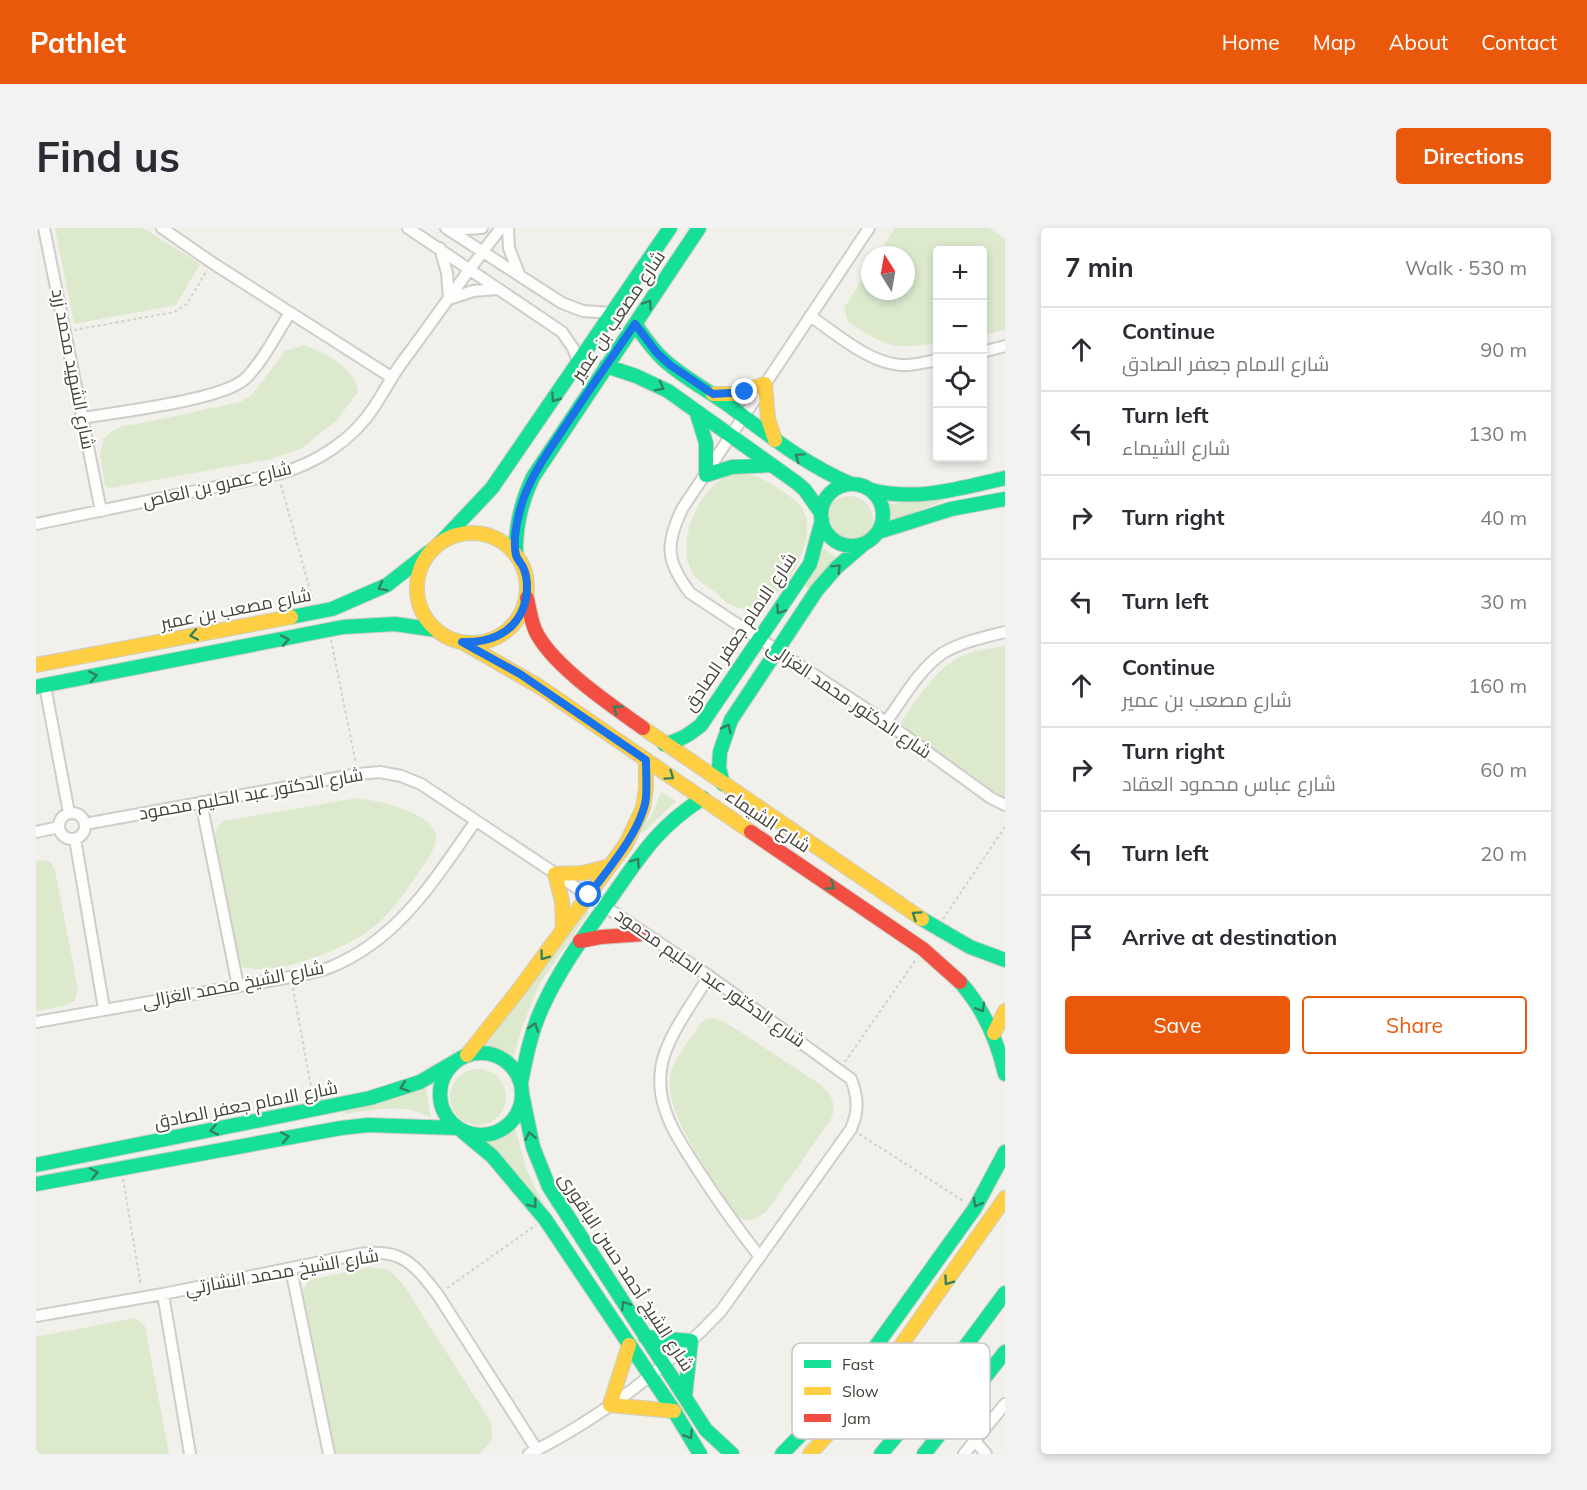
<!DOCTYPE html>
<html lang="en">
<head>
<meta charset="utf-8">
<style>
	:root { --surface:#fff; --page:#f2f2f3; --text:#2b2b33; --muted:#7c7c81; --line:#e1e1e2; --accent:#ea580c }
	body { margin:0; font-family:Mulish,Cairo,sans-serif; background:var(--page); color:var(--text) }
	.controls { position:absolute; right:18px; top:18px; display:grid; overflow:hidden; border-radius:6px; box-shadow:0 3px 9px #0003 }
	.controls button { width:54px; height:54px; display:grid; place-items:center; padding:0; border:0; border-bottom:2px solid var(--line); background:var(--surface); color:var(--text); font:30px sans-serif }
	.compass { position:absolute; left:825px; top:18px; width:54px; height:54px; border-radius:50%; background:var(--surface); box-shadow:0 3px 9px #0003; rotate:349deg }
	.stop { position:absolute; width:18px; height:18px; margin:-14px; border:4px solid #1a73e8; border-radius:50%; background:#fff }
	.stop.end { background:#1a73e8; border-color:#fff; box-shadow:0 2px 6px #0008 }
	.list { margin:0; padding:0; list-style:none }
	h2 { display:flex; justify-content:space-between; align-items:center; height:78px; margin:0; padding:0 24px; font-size:26px }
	h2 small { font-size:20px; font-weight:400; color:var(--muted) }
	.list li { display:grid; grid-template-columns:39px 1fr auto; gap:18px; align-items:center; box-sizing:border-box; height:84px; padding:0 24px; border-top:2px solid var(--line) }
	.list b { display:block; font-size:22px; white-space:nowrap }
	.list p { margin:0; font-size:20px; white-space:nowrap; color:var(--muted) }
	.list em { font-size:20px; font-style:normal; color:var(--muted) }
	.actions { display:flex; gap:12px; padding:18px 24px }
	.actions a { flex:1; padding:14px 0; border:2px solid var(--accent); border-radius:6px; text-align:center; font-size:21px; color:var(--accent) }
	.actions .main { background:var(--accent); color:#fff }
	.icon { flex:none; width:33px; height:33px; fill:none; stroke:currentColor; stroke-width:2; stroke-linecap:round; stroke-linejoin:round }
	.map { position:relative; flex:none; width:969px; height:1226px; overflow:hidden; border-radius:6px }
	header { display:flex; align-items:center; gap:36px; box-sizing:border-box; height:84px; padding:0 30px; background:var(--accent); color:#fff }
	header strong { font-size:28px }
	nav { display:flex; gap:33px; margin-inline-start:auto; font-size:21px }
	.intro { display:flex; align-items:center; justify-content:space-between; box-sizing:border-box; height:144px; padding:0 36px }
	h1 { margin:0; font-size:42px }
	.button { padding:15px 27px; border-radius:6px; background:var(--accent); color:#fff; font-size:21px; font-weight:700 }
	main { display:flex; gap:36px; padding:0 36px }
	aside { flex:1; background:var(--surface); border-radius:6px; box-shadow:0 3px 9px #0003 }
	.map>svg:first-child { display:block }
	.green { fill:#dce9cd }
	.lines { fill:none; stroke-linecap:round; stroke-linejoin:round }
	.street-casing { stroke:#cfcdc9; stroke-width:14 }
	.fast-casing { stroke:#cfcdc3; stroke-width:16 }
	.slow-casing { stroke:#cfcdc3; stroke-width:16 }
	.jam-casing { stroke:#cfcdc3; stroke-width:16 }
	.path { stroke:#d1d0ca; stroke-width:2; stroke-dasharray:3 3; stroke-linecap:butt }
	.street { stroke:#fdfdfc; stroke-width:10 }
	.fast { stroke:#16e098; stroke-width:14 }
	.slow { stroke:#ffcf43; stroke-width:14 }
	.jam { stroke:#f24e42; stroke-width:14 }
	.oneway { stroke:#33815e }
	.route { stroke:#1a73e8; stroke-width:8 }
	.labels { text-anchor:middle; stroke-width:4.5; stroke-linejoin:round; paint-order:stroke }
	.street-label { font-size:18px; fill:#464238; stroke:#fff }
	.key { fill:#fff; stroke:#c8c6c3; stroke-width:1.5 }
	.key-label { font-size:16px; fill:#464238 }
</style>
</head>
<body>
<header>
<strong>Pathlet</strong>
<nav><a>Home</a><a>Map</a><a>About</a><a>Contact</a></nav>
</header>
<div class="intro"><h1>Find us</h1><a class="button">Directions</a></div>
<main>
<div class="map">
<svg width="969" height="1226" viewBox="0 0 969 1226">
	<rect width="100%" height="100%" fill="#f1f0eb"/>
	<path class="green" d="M19 0H107L164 36 140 77 38 96Z
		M859 0H953L969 11V102L947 107 946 22H902L901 115C857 122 849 118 812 94L808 80 834 39V63H870V27H842Z
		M268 117C289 125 320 140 322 164L301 192 266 220 235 231 74 260 69 258 64 226 68 210 75 204 86 198 106 195 204 174 216 167 249 123Z
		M714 246C728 251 737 256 749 265 754 269 760 272 764 277 778 295 769 320 761 337 749 361 722 392 693 376 688 373 684 368 679 364 673 359 663 354 658 347 638 318 661 262 691 248 697 245 707 246 714 246Z
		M789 292a24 24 0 1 1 48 0a24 24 0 1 1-48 0Z
		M909 272 852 295 850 276Z
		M787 320 801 330 773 361 766 357Z
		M969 418V571L877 508 865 494C884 468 903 433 937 424 947 421 958 420 969 418Z
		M625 564 640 573 607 605 604 604 617 584Z
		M321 570C340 572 397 584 400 608 401 621 389 635 382 645 370 663 356 684 339 698 312 720 240 750 206 739L199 731 177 613 181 599 188 593Z
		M7 632 14 634 19 642 42 762 38 773 28 778 0 783V633Z
		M547 679 553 684 504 755 486 799 476 835 463 825 447 818 493 761Z
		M676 790 689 794 785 857C796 867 801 877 795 891L730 984 719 991 707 992 699 986C679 954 624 881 635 844 641 827 655 810 664 796L670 791Z
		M414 869a28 28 0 1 1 56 0a28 28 0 1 1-56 0Z
		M390 859 395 890C369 874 338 882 309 886L308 881 343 874Z
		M479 900 491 943 512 985 500 975 484 949 449 915 473 905Z
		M333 1039 353 1042 366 1055 455 1194 456 1212 443 1226H299L266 1063 273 1052Z
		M99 1090 109 1098 133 1226H0V1109Z"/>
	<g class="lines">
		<defs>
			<path id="street" d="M8 0 65 283
				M126 0 175 34 355 149
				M372 0 526 104 537 120 543 136
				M410 0 526 75 547 83 577 85
				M472 0 473 20 483 46
				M833 0 646 281C629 317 630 333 654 365L850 494 955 570 969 577
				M414 2 446 0
				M404 20 411 45 413 71 437 63 462 61
				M774 88C801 106 831 134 864 137 877 138 889 134 902 132
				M946 124 969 118
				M46 190C82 184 188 172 210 150 228 132 240 106 254 85
				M0 296 242 246C279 236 317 212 338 179 348 164 356 148 367 133 400 89 431 43 465 0
				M9 458 33 585
				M850 494C867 471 883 441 907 425 926 414 948 409 969 404
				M165 574 202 758
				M23 598a13 13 0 1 1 26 0a13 13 0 1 1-26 0Z
				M49 596 322 546 344 544 365 548 385 556 673 748 815 851C822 869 823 883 815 901L685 1083C633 1139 562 1191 493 1226
				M0 604 23 599
				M39 611 68 781
				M673 748C658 773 637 800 628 828 623 843 623 863 628 878 634 900 648 920 660 939 680 970 701 1000 724 1029
				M0 794 255 749C269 746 283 744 295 739 363 711 399 651 439 594
				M255 1041 293 1226
				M127 1066 154 1226
				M0 1088 127 1066 324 1026C366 1020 378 1036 402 1067L501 1222
				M939 1213 950 1226
				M928 1226 969 1176"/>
			<path id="fast" d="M599 96C608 109 616 121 628 132 648 150 673 163 695 179 734 208 770 237 815 256
				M570 138 600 148 632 163 761 255 769 262 785 285
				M661 186 670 215V247L696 239 736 237
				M785 287a31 31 0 1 1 62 0a31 31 0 1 1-62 0Z
				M835 262C880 274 925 260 969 250
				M842 304 915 281 969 271
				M404 315 456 260 634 0
				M480 327C479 299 485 274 497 249L663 0
				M255 389 296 381 351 357 393 324
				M0 459 307 399 359 396 400 402
				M628 516C643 513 653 507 665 497L774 336 786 292
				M687 556 683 539 684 524 695 492 781 362 801 339 828 316
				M886 691 934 719 969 732
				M924 754C948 781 961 811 969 846
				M404 866a41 41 0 1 1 82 0a41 41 0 1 1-82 0Z
				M485 855C490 829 495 804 506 780 523 742 548 708 572 674 604 629 619 601 667 570
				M486 866 497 919 513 959 670 1202 696 1226
				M427 904 456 928 509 991 638 1183 664 1226
				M0 937 334 870 384 854 420 833
				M0 956 305 900 332 897 420 900
				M609 1109 655 1113 649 1169
				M746 1226 782 1189 835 1125 939 980 969 924
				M845 1226 886 1177 969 1065
				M888 1226 969 1124"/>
			<path id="slow" d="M677 166H698L729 156 732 191 739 212
				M381 360a55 55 0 1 1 110 0a55 55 0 1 1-110 0Z
				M426 414 504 459 715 604
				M0 437 255 389
				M607 500 886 691
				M527 701 526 673 519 646 547 645 574 638
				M958 805 969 783
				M431 827 481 764 590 616 607 580 610 560V533
				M593 1117 574 1177 638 1183
				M774 1226 840 1153 969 970"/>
			<path id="jam" d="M491 370C493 380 495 392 499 402 515 437 575 477 607 500
				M715 604 887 721 924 754
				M544 713 565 709 608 706"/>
		</defs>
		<use href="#street" class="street-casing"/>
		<use href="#fast" class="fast-casing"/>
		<use href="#slow" class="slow-casing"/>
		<use href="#jam" class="jam-casing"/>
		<path class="path" d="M38 102 138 84 151 76 171 42
			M245 257 277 373
			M295 412 320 536
			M907 691 969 599
			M257 760 277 870
			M809 834 881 730
			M823 906 929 974
			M87 951 105 1058
			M411 1060 500 997"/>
		<use href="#street" class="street"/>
		<use href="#fast" class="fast"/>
		<use href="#slow" class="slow"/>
		<use href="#jam" class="jam"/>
	</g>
	<defs><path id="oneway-chevron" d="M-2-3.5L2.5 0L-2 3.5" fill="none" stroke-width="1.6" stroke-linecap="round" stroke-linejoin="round" transform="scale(1.5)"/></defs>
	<g class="oneway">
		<use href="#oneway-chevron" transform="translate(612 76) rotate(-56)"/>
		<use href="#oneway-chevron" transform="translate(624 159) rotate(29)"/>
		<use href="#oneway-chevron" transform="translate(519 170) rotate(125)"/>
		<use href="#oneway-chevron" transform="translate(763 229) rotate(-145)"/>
		<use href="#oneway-chevron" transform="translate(801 340) rotate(-45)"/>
		<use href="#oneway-chevron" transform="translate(346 359) rotate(152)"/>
		<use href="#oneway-chevron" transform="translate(744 382) rotate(124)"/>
		<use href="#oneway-chevron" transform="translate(158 407) rotate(169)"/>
		<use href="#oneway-chevron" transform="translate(249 412) rotate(-11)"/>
		<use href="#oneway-chevron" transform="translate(57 448) rotate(-11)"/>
		<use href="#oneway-chevron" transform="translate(581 481) rotate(-143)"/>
		<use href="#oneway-chevron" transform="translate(691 500) rotate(-64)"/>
		<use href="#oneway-chevron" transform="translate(634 548) rotate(34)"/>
		<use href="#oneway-chevron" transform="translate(600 634) rotate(-55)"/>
		<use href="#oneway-chevron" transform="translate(795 658) rotate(34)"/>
		<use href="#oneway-chevron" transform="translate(880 687) rotate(-146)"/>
		<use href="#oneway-chevron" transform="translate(508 728) rotate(126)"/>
		<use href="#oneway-chevron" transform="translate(945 780) rotate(59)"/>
		<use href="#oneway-chevron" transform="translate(498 799) rotate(-71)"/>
		<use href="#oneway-chevron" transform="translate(368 859) rotate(161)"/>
		<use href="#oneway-chevron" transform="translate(178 902) rotate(169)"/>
		<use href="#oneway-chevron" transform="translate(494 908) rotate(-102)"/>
		<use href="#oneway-chevron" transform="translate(249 909) rotate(-11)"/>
		<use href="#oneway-chevron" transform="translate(58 945) rotate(-11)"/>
		<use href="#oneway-chevron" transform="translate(941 975) rotate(119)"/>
		<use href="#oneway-chevron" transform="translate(497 976) rotate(52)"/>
		<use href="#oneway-chevron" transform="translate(912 1053) rotate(125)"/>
		<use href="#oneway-chevron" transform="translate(589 1077) rotate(-123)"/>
		<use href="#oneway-chevron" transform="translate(653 1207) rotate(58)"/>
	</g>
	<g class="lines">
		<path class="route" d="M553 667C572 641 606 602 610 570 611 558 610 545 610 532L484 446 426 414C451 415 475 407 486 383 492 369 493 352 487 339 485 335 481 331 480 327 477 314 480 298 483 286 491 251 513 223 532 194 554 161 576 129 599 96L621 125 634 137 677 166 709 164"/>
	</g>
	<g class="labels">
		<g class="street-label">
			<text transform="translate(582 88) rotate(-56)" y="6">شارع مصعب بن عمير</text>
			<text transform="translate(37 141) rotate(79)" y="6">شارع الشهيد محمد زرد</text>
			<text transform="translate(181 257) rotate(-13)" y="6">شارع عمرو بن العاص</text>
			<text transform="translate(200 381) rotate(-11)" y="6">شارع مصعب بن عمير</text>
			<text transform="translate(704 404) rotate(-56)" y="6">شارع الامام جعفر الصادق</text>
			<text transform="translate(813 472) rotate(34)" y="6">شارع الدكتور محمد الغزالى</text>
			<text transform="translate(215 566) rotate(-10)" y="6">شارع الدكتور عبد الحليم محمود</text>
			<text transform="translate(732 593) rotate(34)" y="6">شارع الشيماء</text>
			<text transform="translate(674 750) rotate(35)" y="6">شارع الدكتور عبد الحليم محمود</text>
			<text transform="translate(197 757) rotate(-11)" y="6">شارع الشيخ محمد الغزالى</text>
			<text transform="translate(210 877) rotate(-11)" y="6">شارع الامام جعفر الصادق</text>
			<text transform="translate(246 1044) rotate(-10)" y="6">شارع الشيخ محمد النشارتي</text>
			<text transform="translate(590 1044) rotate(57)" y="6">شارع الشيخ أحمد حسن الباقورى</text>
		</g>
	</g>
	<rect x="756" y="1115" width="198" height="96" rx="9" class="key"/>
	<rect x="768" y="1132" width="27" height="8" fill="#16e098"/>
	<rect x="768" y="1159" width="27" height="8" fill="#ffcf43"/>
	<rect x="768" y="1186" width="27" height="8" fill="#f24e42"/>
	<g class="key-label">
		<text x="806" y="1142">Fast</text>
		<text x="806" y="1169">Slow</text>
		<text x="806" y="1196">Jam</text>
	</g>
</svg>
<div class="controls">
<button>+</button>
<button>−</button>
<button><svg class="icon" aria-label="locate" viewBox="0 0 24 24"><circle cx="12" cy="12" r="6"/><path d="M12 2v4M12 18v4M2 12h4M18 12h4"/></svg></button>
<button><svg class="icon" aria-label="layers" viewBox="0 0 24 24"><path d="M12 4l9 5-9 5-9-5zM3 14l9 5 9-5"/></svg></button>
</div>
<svg class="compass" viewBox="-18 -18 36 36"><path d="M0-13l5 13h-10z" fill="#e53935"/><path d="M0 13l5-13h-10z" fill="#7c7c81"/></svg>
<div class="stop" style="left:553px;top:667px"></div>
<div class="stop end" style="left:709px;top:164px"></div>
</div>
<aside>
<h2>7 min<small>Walk · 530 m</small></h2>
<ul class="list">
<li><svg class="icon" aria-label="ahead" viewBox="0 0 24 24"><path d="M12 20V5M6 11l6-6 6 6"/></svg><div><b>Continue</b><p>شارع الامام جعفر الصادق</p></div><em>90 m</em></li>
<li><svg class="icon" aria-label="left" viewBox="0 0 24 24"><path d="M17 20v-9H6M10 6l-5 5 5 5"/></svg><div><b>Turn left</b><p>شارع الشيماء</p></div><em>130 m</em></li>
<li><svg class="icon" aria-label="right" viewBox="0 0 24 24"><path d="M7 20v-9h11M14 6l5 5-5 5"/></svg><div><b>Turn right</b></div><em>40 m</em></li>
<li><svg class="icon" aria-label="left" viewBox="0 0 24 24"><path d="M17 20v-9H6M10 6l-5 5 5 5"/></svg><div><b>Turn left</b></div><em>30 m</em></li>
<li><svg class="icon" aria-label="ahead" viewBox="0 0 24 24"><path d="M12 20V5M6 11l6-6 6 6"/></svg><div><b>Continue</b><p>شارع مصعب بن عمير</p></div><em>160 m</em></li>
<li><svg class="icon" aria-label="right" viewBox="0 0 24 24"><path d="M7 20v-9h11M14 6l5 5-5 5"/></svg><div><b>Turn right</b><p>شارع عباس محمود العقاد</p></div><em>60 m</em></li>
<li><svg class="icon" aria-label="left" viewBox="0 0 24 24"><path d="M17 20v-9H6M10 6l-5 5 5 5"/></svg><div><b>Turn left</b></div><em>20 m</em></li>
<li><svg class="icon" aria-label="arrive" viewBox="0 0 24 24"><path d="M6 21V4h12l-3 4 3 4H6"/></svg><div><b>Arrive at destination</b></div></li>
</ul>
<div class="actions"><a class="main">Save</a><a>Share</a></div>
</aside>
</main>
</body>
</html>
